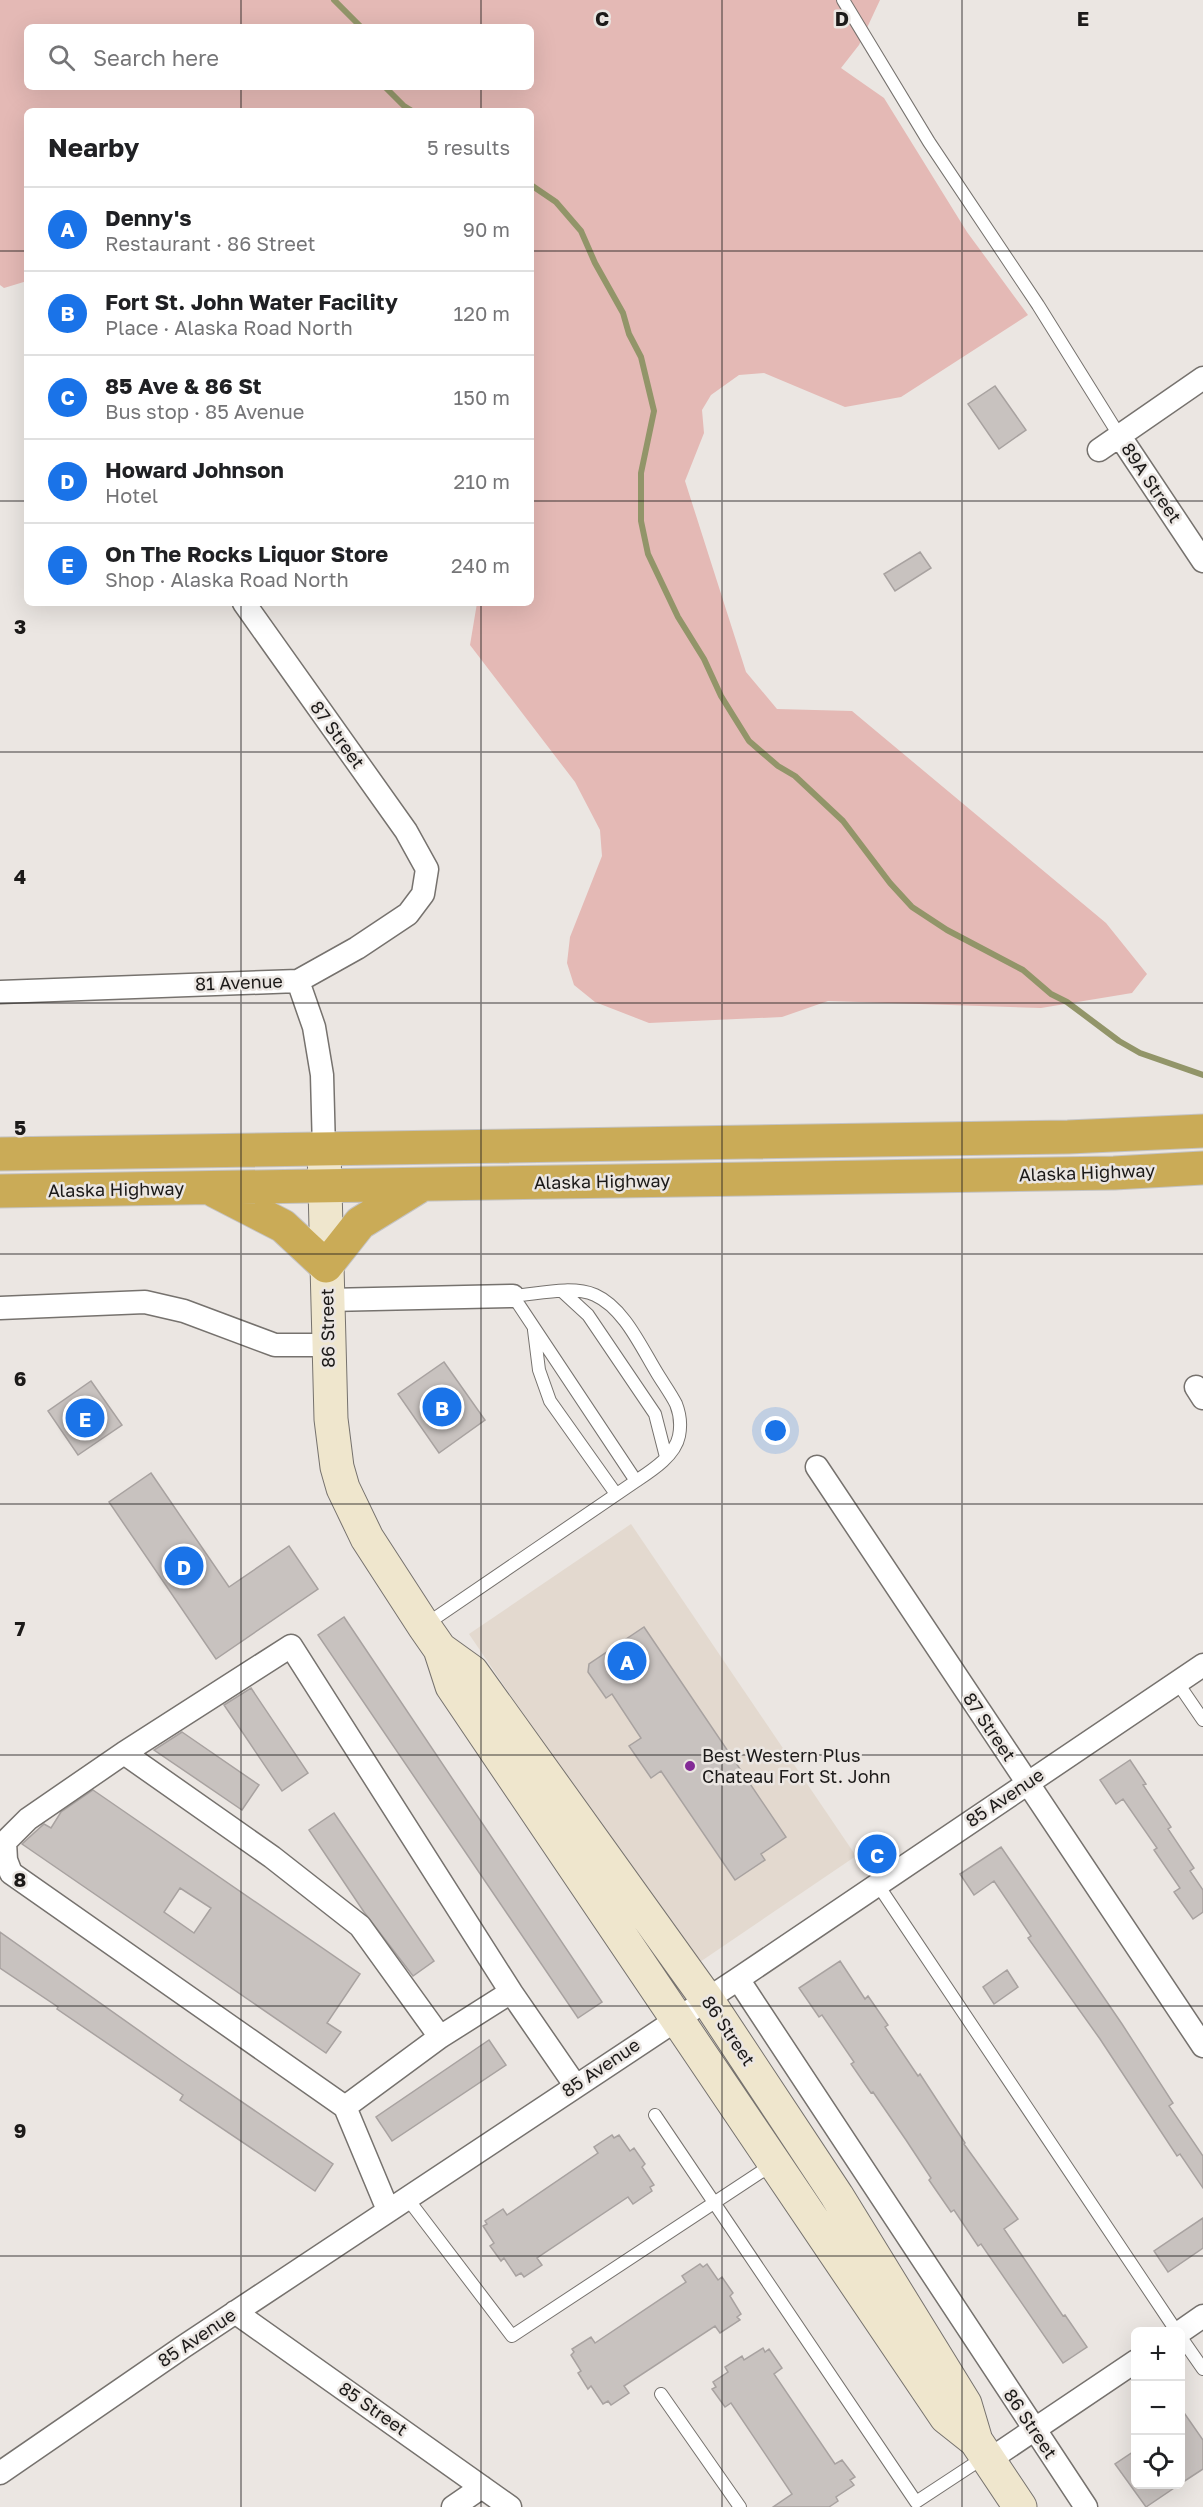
<!DOCTYPE html>
<html lang="en">
<head>
<meta charset="utf-8">
<style>
	:root { --surface:#fff; --page:#f6f6f6; --text:#202124; --muted:#757577; --line:#e0e0e0; --accent:#1a73e8 }
	body { margin:0; font-family:"Golos Text",sans-serif; background:var(--page); color:var(--text) }
	.controls { position:absolute; right:18px; bottom:18px; display:grid; overflow:hidden; border-radius:9px; box-shadow:0 6px 24px #0002 }
	.controls button { width:54px; height:54px; display:grid; place-items:center; padding:0; border:0; border-bottom:2px solid var(--line); background:var(--surface); color:var(--text); font:30px sans-serif }
	.you { position:absolute; left:776px; top:1431px; width:21px; height:21px; margin:-15px; border:4px solid #fff; border-radius:50%; background:#1a73e8; box-shadow:0 0 0 9px #1a73e833 }
	.badge { display:grid; place-items:center; width:39px; height:39px; border-radius:50%; background:var(--accent); color:#fff; font-size:20px; font-weight:700 }
	.pin { position:absolute; translate:-50% -50%; border:3px solid #fff; box-shadow:0 2px 6px #0006 }
	.list { margin:0; padding:0; list-style:none }
	h2 { display:flex; justify-content:space-between; align-items:center; height:78px; margin:0; padding:0 24px; font-size:26px }
	h2 small { font-size:20px; font-weight:400; color:var(--muted) }
	.list li { display:grid; grid-template-columns:39px 1fr auto; gap:18px; align-items:center; box-sizing:border-box; height:84px; padding:0 24px; border-top:2px solid var(--line) }
	.list b { display:block; font-size:22px; white-space:nowrap }
	.list p { margin:0; font-size:20px; white-space:nowrap; color:var(--muted) }
	.list em { font-size:20px; font-style:normal; color:var(--muted) }
	.icon { flex:none; width:33px; height:33px; fill:none; stroke:currentColor; stroke-width:2; stroke-linecap:round; stroke-linejoin:round }
	.map { position:relative; flex:none; width:1203px; height:2507px; overflow:hidden }
	.search { position:absolute; background:var(--surface); box-shadow:0 6px 24px #0002; left:24px; top:24px; width:510px; height:66px; display:flex; align-items:center; gap:15px; box-sizing:border-box; padding:0 21px; border-radius:9px; color:var(--muted); font-size:22px }
	.panel { position:absolute; background:var(--surface); box-shadow:0 6px 24px #0002; left:24px; top:108px; width:510px; height:498px; border-radius:9px }
	.map>svg:first-child { display:block }
	.built { fill:#e3d9cf }
	.green { fill:#e4b9b5; fill-rule:evenodd }
	.lines { fill:none; stroke-linecap:round; stroke-linejoin:round }
	.stream { stroke:#929569; stroke-width:6 }
	.building { fill:#c8c2bf; stroke:#a8a2a0; stroke-width:1.5; fill-rule:evenodd }
	.lane-casing { stroke:#76726e; stroke-width:14 }
	.street-casing { stroke:#76726e; stroke-width:25 }
	.secondary-casing { stroke:#76726e; stroke-width:35 }
	.highway-casing { stroke:#c4c3c3; stroke-width:35 }
	.lane { stroke:#fff; stroke-width:12 }
	.street { stroke:#fff; stroke-width:22 }
	.secondary { stroke:#efe6cd; stroke-width:33 }
	.highway { stroke:#caab57; stroke-width:33 }
	.grid { fill:none; stroke:#1c1a19; stroke-width:1.5; stroke-opacity:0.55 }
	.poi-dot { fill:#832a96; stroke:#ebe6e2; stroke-width:2 }
	.labels { text-anchor:middle; stroke-width:5; stroke-linejoin:round; paint-order:stroke }
	.street-label { font-size:18px; fill:#1c1a19; stroke:#ebe6e2 }
	.poi-label { font-size:18px; fill:#1c1a19; stroke:#ebe6e2; text-anchor:start }
	.grid-label { font-size:20px; text-anchor:middle; font-weight:bold; fill:#1c1a19; stroke:#ebe6e2; stroke-width:5; stroke-linejoin:round; paint-order:stroke }
</style>
</head>
<body>
<div class="map">
<svg width="1203" height="2507" viewBox="0 0 1203 2507">
	<rect width="100%" height="100%" fill="#ebe6e2"/>
	<path class="built" d="M631 1524 856 1856 694 1966 469 1634Z"/>
	<path class="green" d="M0 0H880L859 45 841 68 884 98 967 232 1028 315 901 397 845 407 764 373 739 375 711 395 702 410 704 433 685 481 746 672 777 709 852 711 1106 923 1147 974 1132 993 1041 1008 828 1001 782 1017 649 1023 595 1002 574 985 567 963 570 937 602 856 600 830 575 782 470 645 477 603H531V111H27V281L4 288 0 285ZM27 27H531V87H27Z"/>
	<g class="lines">
		<path class="stream" d="M334 0 361 27
			M385 87 404 106 412 111
			M531 185 556 202 581 231 595 263 623 313 629 334 641 357 654 411 641 473V521L648 554 678 617 704 659 721 696 749 741 778 766 795 776 843 821 890 883 912 907 947 930 1023 970 1051 994 1067 1002 1119 1041 1140 1053 1203 1075"/>
	</g>
	<path class="building" d="M995 386 1026 430 999 449 968 404Z
		M920 552 931 568 895 591 884 574Z
		M444 1362 485 1420 439 1453 398 1394Z
		M91 1381 122 1425 78 1455 48 1411Z
		M151 1473 229 1587 289 1546 318 1589 216 1659 109 1502Z
		M344 1617 602 2002 578 2018 318 1635Z
		M644 1627 786 1837 761 1854 765 1860 735 1880 661 1771 651 1778 629 1746 641 1738 612 1694 606 1698 588 1672 589 1664Z
		M251 1688 308 1773 282 1791 224 1705Z
		M182 1732 259 1785 242 1810 154 1750Z
		M1130 1760 1146 1784 1143 1785 1171 1827 1168 1829 1194 1868 1190 1871 1203 1890V1912L1193 1919 1174 1892 1180 1888 1154 1850 1157 1848 1123 1799 1116 1804 1100 1780Z
		M93 1790 360 1974 327 2023 341 2032 326 2053 22 1844 44 1824 51 1828 61 1812ZM180 1888 211 1908 194 1933 164 1912Z
		M334 1813 434 1961 413 1976 364 1912 309 1830Z
		M1001 1847 1122 2024 1173 2103 1169 2106 1203 2156V2188L1180 2154 1177 2156 1100 2039 1028 1938 1031 1936 994 1881 974 1895 960 1874Z
		M0 1932 182 2061 333 2164 315 2191 180 2100 183 2095 57 2009 58 2007 0 1968Z
		M840 1961 865 1999 868 1996 888 2025 885 2027 918 2076 920 2074 965 2143 964 2144 1018 2219 1004 2229 1063 2316 1065 2315 1087 2347 1063 2363 981 2244 978 2246 954 2210 951 2212 929 2180 931 2178 906 2140 873 2092 871 2093 851 2064 854 2062 822 2015 819 2017 799 1988Z
		M1007 1970 1018 1987 994 2004 983 1987Z
		M489 2040 506 2065 392 2141 376 2117Z
		M612 2135 614 2138 619 2135 630 2151 634 2148 645 2164 642 2167 654 2185 650 2187 652 2191 633 2204 628 2197 537 2258 542 2265 524 2277 521 2273 516 2276 504 2258 501 2261 490 2246 494 2243 483 2226 487 2224 485 2221 503 2209 507 2215 598 2153 594 2147Z
		M1203 2218V2248L1168 2272 1154 2251Z
		M700 2264 703 2267 707 2264 718 2280 722 2277 733 2293 730 2296 741 2314 737 2317 740 2320 720 2333 715 2326 624 2386 629 2393 611 2405 608 2401 603 2404 591 2386 588 2389 578 2373 581 2371 571 2355 574 2352 572 2349 591 2337 595 2343 686 2282 682 2276Z
		M763 2348 765 2352 769 2349 782 2368 774 2374 835 2464 842 2460 855 2477 850 2480 854 2485 836 2497 838 2501 829 2507H773L792 2494 731 2403 725 2407 712 2389 716 2387 713 2382 728 2372 725 2367 742 2356 744 2360Z
		M1180 2407 1203 2440V2469L1180 2484Z
		M1136 2450V2484H1180L1146 2507 1115 2464Z"/>
	<g class="lines">
		<defs>
			<path id="lane" d="M843 0 929 142 1038 305 1119 435
				M563 1292 588 1315 655 1414 666 1457
				M534 1330 539 1370 550 1401 616 1494
				M425 1625 636 1481 513 1296C538 1294 571 1285 595 1295 624 1308 641 1347 657 1373 663 1383 671 1394 676 1404 680 1414 681 1426 679 1436 675 1456 651 1471 636 1481
				M1177 1682 1203 1720
				M878 1885 1177 2332
				M655 2115 916 2502 986 2456
				M407 2198 512 2336 773 2164
				M1180 2336 1203 2369
				M661 2394 740 2507"/>
			<path id="street" d="M1119 435 1203 561
				M1099 450 1203 378
				M298 981 314 1027 322 1075 324 1150
				M0 992 298 981 357 948 408 914 423 894 427 869 406 831 244 603
				M328 1300 513 1296
				M0 1308 145 1302 184 1311 275 1345H328
				M1196 1387 1203 1398
				M817 1467 1203 2046
				M124 1753 272 1857 360 1926 440 2037
				M738 1979 1086 2507
				M511 1992 440 2037 345 2107 11 1873 6 1860 5 1842 28 1819 124 1753 291 1646 511 1992 575 2085
				M345 2107 388 2210
				M235 2312 510 2507
				M1180 2332 1203 2316
				M989 2460 1136 2361
				M0 2473 183 2347 738 1979 1203 1665
				M453 2507 482 2487"/>
			<path id="secondary" d="M324 1150 331 1419 337 1467 343 1488 367 1538 424 1626 440 1649 472 1672 706 1998 837 2196 965 2404 976 2441 1020 2507
				M440 1649 452 1686C618 1929 780 2174 946 2417L975 2440"/>
			<path id="highway" d="M0 1154 1068 1137 1203 1131
				M0 1191 1114 1173 1203 1168
				M215 1191 283 1226 326 1266 360 1223 420 1186"/>
		</defs>
		<use href="#lane" class="lane-casing"/>
		<use href="#street" class="street-casing"/>
		<use href="#secondary" class="secondary-casing"/>
		<use href="#highway" class="highway-casing"/>
		<use href="#lane" class="lane"/>
		<use href="#street" class="street"/>
		<use href="#secondary" class="secondary"/>
		<use href="#highway" class="highway"/>
	</g>
	<path class="grid" d="M241 0V27M481 0V27M722 0V2507M962 0V2507M241 87V111M481 87V111M0 251H27M531 251H1203M0 501H27M531 501H1203M241 603V2507M481 603V2507M0 752H1203M0 1003H1203M0 1254H1203M0 1504H1203M0 1755H1203M0 2006H1203M0 2256H1203"/>
	<circle class="poi-dot" cx="690" cy="1766" r="6"/>
	<g class="labels">
		<g class="street-label">
			<text transform="translate(1151 483) rotate(56)" y="6">89A Street</text>
			<text transform="translate(337 735) rotate(54)" y="6">87 Street</text>
			<text transform="translate(239 983) rotate(-2)" y="6">81 Avenue</text>
			<text transform="translate(1087 1173) rotate(-2)" y="6">Alaska Highway</text>
			<text transform="translate(602 1182) rotate(-1)" y="6">Alaska Highway</text>
			<text transform="translate(116 1190) rotate(-1)" y="6">Alaska Highway</text>
			<text transform="translate(328 1328) rotate(-91)" y="6">86 Street</text>
			<text transform="translate(989 1727) rotate(56)" y="6">87 Street</text>
			<text transform="translate(1005 1798) rotate(-34)" y="6">85 Avenue</text>
			<text transform="translate(728 2031) rotate(56)" y="6">86 Street</text>
			<text transform="translate(601 2068) rotate(-34)" y="6">85 Avenue</text>
			<text transform="translate(197 2338) rotate(-34)" y="6">85 Avenue</text>
			<text transform="translate(373 2409) rotate(35)" y="6">85 Street</text>
			<text transform="translate(1030 2424) rotate(56)" y="6">86 Street</text>
		</g>
		<g class="poi-label">
			<text x="702" y="1762">Best Western Plus<tspan x="702" dy="21">Chateau Fort St. John</tspan></text>
		</g>
	</g>
	<g class="grid-label">
		<text x="602" y="26">C</text>
		<text x="842" y="26">D</text>
		<text x="1083" y="26">E</text>
		<text x="20" y="634">3</text>
		<text x="20" y="884">4</text>
		<text x="20" y="1135">5</text>
		<text x="20" y="1386">6</text>
		<text x="20" y="1636">7</text>
		<text x="20" y="1887">8</text>
		<text x="20" y="2138">9</text>
	</g>
</svg>
<div class="controls">
<button>+</button>
<button>−</button>
<button><svg class="icon" aria-label="locate" viewBox="0 0 24 24"><circle cx="12" cy="12" r="6"/><path d="M12 2v4M12 18v4M2 12h4M18 12h4"/></svg></button>
</div>
<div class="you"></div>
<div class="pin badge" style="left:627px;top:1661px">A</div>
<div class="pin badge" style="left:442px;top:1407px">B</div>
<div class="pin badge" style="left:877px;top:1854px">C</div>
<div class="pin badge" style="left:184px;top:1566px">D</div>
<div class="pin badge" style="left:85px;top:1418px">E</div>
<div class="search"><svg class="icon" aria-label="search" viewBox="0 0 24 24"><circle cx="10" cy="10" r="6"/><path d="M15 15l6 6"/></svg>Search here</div>
<section class="panel">
<h2>Nearby<small>5 results</small></h2>
<ul class="list">
<li><span class="badge">A</span><div><b>Denny's</b><p>Restaurant · 86 Street</p></div><em>90 m</em></li>
<li><span class="badge">B</span><div><b>Fort St. John Water Facility</b><p>Place · Alaska Road North</p></div><em>120 m</em></li>
<li><span class="badge">C</span><div><b>85 Ave &amp; 86 St</b><p>Bus stop · 85 Avenue</p></div><em>150 m</em></li>
<li><span class="badge">D</span><div><b>Howard Johnson</b><p>Hotel</p></div><em>210 m</em></li>
<li><span class="badge">E</span><div><b>On The Rocks Liquor Store</b><p>Shop · Alaska Road North</p></div><em>240 m</em></li>
</ul>
</section>
</div>
</body>
</html>
